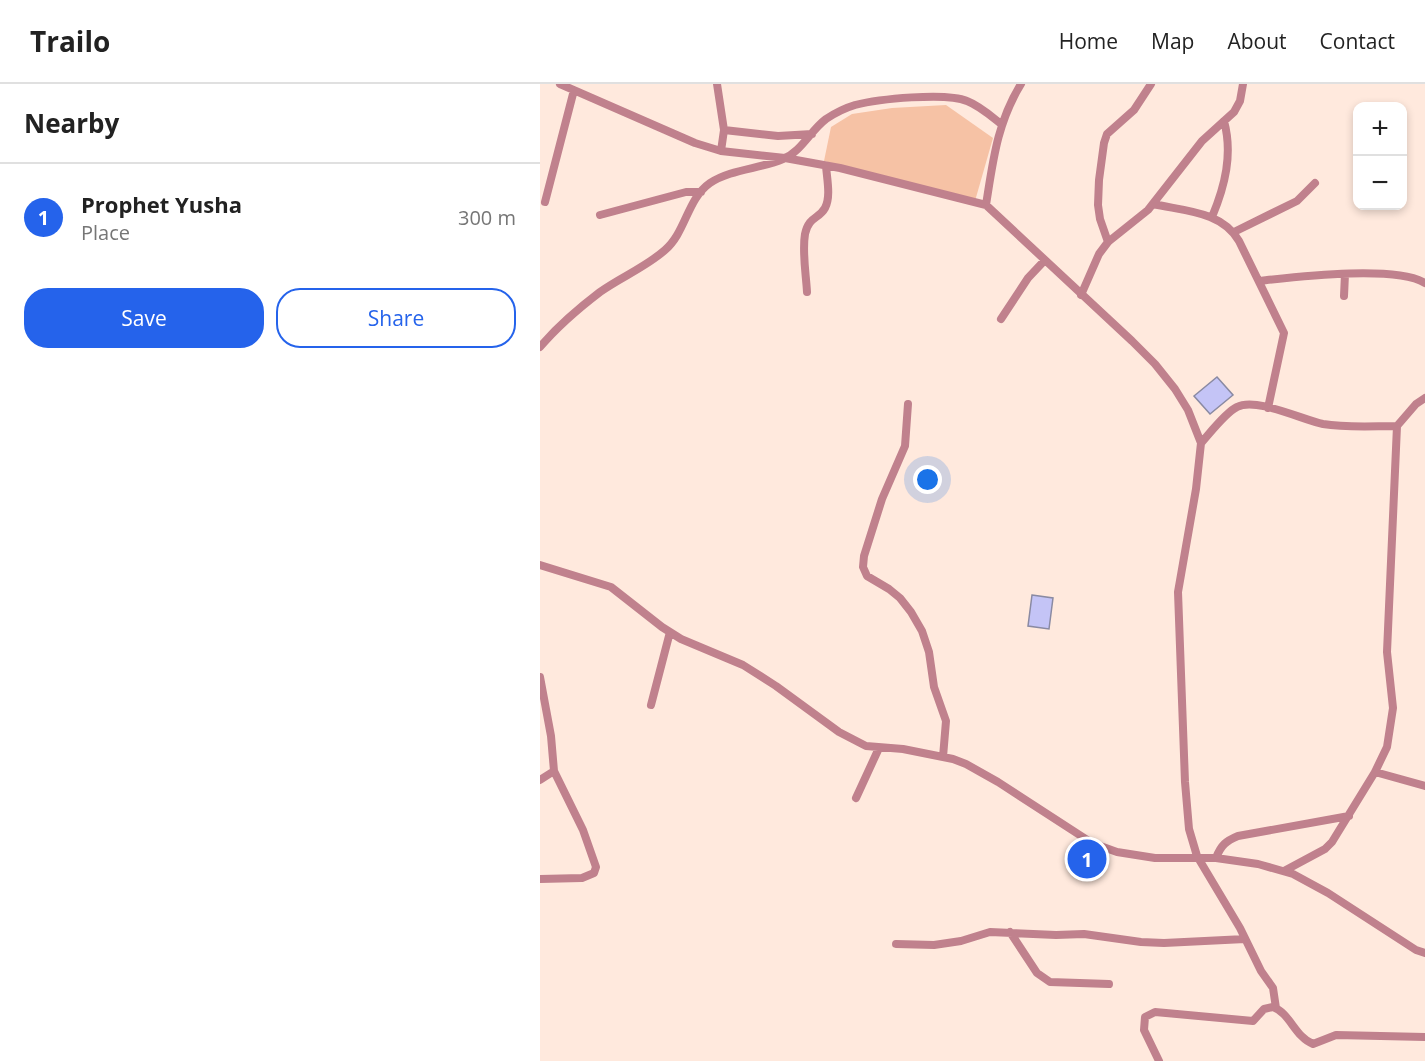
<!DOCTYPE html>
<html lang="en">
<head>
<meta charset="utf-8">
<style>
	:root { --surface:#fff; --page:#f2f2f2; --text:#222; --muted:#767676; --line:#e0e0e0; --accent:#2563eb }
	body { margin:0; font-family:"Open Sans",sans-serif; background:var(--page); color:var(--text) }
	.controls { position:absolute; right:18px; top:18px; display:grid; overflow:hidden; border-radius:12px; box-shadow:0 3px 9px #0003 }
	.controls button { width:54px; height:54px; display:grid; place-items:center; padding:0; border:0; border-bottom:2px solid var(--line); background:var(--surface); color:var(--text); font:30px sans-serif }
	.you { position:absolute; left:388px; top:396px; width:21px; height:21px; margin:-15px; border:4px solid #fff; border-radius:50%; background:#1a73e8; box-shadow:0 0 0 9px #1a73e833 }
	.badge { display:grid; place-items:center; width:39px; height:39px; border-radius:50%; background:var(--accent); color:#fff; font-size:20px; font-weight:700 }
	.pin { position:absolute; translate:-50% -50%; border:3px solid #fff; box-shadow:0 2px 6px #0006 }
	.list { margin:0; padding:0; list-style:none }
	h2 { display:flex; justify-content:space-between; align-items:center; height:78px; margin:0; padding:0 24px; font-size:26px }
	h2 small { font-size:20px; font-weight:400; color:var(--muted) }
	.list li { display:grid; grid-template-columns:39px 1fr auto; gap:18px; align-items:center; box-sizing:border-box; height:108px; padding:0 24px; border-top:2px solid var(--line) }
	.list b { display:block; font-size:22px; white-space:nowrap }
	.list p { margin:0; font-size:20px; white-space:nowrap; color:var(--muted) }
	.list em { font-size:20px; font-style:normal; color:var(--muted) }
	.actions { display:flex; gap:12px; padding:18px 24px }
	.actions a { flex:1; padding:14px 0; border:2px solid var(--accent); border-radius:24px; text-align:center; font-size:21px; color:var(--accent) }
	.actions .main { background:var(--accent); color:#fff }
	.map { position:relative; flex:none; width:885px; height:977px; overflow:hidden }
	header { display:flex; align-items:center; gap:36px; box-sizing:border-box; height:84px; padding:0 30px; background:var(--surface); border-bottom:2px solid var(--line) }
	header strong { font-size:28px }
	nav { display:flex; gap:33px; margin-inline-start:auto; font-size:21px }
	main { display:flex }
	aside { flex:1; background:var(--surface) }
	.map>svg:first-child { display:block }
	.green { fill:#f6c2a5 }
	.building { fill:#c4c4f6; stroke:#8a8aa2; stroke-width:1.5 }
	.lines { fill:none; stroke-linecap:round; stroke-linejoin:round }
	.street { stroke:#c0818d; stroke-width:8 }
</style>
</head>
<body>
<header>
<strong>Trailo</strong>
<nav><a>Home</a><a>Map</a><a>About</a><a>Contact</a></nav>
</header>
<main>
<aside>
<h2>Nearby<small></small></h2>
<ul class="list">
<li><span class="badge">1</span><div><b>Prophet Yusha</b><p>Place</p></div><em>300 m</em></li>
</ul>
<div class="actions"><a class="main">Save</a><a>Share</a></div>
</aside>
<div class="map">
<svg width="885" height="977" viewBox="0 0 885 977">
	<rect width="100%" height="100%" fill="#ffe9dd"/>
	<path class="green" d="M406 21 453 54 435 117 284 77 291 43 312 30 352 24Z"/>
	<path class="building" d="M677 293 693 311 670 330 654 312Z
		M492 511 513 514 509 545 488 542Z"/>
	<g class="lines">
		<path class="street" d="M20 0 155 59 181 67 245 74 300 84 446 121 592 257 615 280 635 305 648 326 661 359 656 405 638 508 645 698 649 745 657 772 700 844 721 887 733 904 736 924
			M177 0 184 46 181 67
			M184 46 238 52 272 50
			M5 118 34 6
			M613 120C644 127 682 127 699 157L744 249 728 324
			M446 121C453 77 457 39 481 0
			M60 131 146 108H161
			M672 133C685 102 693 70 684 37
			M694 148 757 117 775 99
			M568 158 560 135 558 121 559 96 564 59 567 50 594 26 611 0
			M719 197C756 193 854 181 885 199
			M267 208C266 190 262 168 265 150 269 132 279 135 285 124 291 113 287 95 286 82
			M541 211 559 170 568 158 608 126 662 57 694 28 700 17 703 0
			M804 212 805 190
			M461 235 488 194 505 176
			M0 263C17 243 39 224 60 208 81 193 106 183 125 166 146 148 147 115 170 99 191 85 220 85 243 75 262 67 270 47 286 35 295 29 305 24 315 21 338 15 406 8 427 17 440 22 451 32 461 40
			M368 320 365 362 342 415 324 472 323 483 327 492 349 505 360 514 371 528 382 547 389 568 394 603 406 637 403 673
			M857 342 876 320 885 314
			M661 359C670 349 686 328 697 323 716 313 763 336 783 340 807 344 833 342 857 342L847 568 853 624 847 663 835 688 885 702
			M0 481 71 503 122 543 141 555 203 581 236 602 299 648 326 662 363 665 413 675 426 680 458 698 552 759 577 768 615 774H676L718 780 753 790 788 809 876 866 885 869
			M0 593 11 652 14 687 0 696
			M111 621 130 548
			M316 714 339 664
			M676 774C681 761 686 757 698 752L809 732
			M744 787 785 765 792 758 835 688
			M0 795 42 794 54 789 56 783 43 746 14 687
			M470 848 497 889 510 898 569 900
			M356 860 394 861 421 857 450 848 516 851 544 850 601 858 624 859 705 855
			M619 977 604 946 605 933 615 928 713 937 724 925 733 923C750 929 755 953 773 960L796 951 885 953"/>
	</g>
</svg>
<div class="controls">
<button>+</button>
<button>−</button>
</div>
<div class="you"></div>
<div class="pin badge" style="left:547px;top:775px">1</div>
</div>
</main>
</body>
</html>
